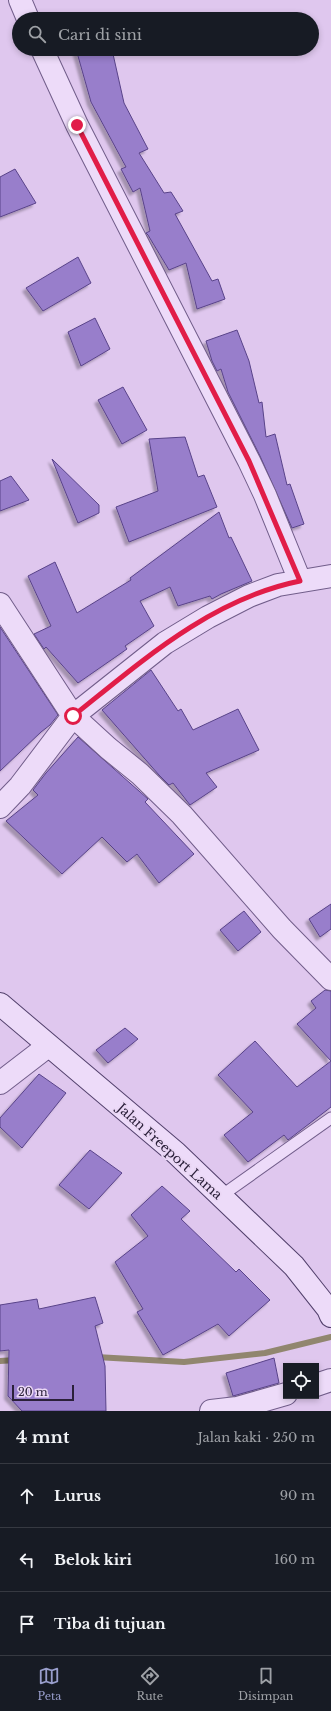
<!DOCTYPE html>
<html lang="id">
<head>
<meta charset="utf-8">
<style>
	:root { --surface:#171b24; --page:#20242c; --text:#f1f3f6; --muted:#9ea1a6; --line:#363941; --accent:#999ecc }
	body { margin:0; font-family:"Libre Baskerville",serif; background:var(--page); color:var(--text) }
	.controls { position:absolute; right:12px; bottom:12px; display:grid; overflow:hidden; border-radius:0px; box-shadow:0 2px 6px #0003 }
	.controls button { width:36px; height:36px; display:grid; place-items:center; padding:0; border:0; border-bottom:1px solid var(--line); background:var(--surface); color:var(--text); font:20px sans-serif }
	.scale { position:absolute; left:12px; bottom:10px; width:62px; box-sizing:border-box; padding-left:4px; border:2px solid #2b203a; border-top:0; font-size:11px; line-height:14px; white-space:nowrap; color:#2b203a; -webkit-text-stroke:3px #ead7f5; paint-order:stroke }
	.stop { position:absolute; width:12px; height:12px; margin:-9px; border:3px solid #e11d48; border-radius:50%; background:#fff }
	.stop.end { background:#e11d48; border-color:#fff; box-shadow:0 1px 4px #0008 }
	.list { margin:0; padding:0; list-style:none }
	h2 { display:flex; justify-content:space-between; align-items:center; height:52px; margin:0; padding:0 16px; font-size:17px }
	h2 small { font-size:13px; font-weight:400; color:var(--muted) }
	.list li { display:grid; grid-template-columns:26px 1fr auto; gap:12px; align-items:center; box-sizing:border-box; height:64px; padding:0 16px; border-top:1px solid var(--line) }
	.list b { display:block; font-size:15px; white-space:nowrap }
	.list em { font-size:13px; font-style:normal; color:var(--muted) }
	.icon { flex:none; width:22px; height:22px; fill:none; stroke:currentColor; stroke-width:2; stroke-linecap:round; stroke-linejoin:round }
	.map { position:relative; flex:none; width:331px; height:1411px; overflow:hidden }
	.search { position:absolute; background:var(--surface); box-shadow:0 2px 6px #0003; left:12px; right:12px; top:12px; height:44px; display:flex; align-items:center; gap:10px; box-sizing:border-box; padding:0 14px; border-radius:22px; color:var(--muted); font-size:15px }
	.sheet { height:244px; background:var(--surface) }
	nav { display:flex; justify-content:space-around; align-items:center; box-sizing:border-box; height:56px; border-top:1px solid var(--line); background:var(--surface); font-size:11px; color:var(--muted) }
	nav a { display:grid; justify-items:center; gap:2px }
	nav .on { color:var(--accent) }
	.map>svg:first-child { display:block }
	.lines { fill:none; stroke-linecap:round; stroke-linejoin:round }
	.stream { stroke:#91866f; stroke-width:6 }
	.building { fill:#987ecb; stroke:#594389; filter:url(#shadow) }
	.lane-casing { stroke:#715d8a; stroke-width:13 }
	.street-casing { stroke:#715d8a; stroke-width:24 }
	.secondary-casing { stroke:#52406c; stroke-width:24 }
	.lane { stroke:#eddbf9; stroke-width:11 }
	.street { stroke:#eddbf9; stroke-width:22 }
	.secondary { stroke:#eddbf9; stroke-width:22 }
	.route { stroke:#e11d48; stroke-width:5 }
	.labels { text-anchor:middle; stroke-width:3.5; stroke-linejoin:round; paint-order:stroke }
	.street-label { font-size:13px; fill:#2b203a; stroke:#ead7f5 }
</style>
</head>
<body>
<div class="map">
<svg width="331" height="1411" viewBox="0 0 331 1411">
	<defs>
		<filter id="shadow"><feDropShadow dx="-3.5" dy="3.5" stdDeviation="1" flood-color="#0004"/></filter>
	</defs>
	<rect width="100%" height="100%" fill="#dfc7ee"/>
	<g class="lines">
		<path class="stream" d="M96 1357 184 1362 265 1353 331 1337
			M0 1361 16 1360"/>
	</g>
	<path class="building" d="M76 49H109L111 55 113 54 124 103 148 149 139 153 164 193 171 192 183 211 175 214 212 281 218 279 225 299 197 309 186 263 169 270 148 235 146 233 150 231 140 188 133 192 121 169 126 167 91 102Z
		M15 169 36 203 0 217V177Z
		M78 257 91 283 43 311 26 288Z
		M95 318 110 349 81 366 68 332Z
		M237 330 249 361 259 403 262 402 266 437 275 434 287 485 290 484 304 524 292 528 260 456 228 392 221 369 217 371 212 361 206 341Z
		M123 387 147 430 122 444 98 400Z
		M185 437 198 477 204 475 217 507 129 542 116 507 158 491 149 439Z
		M52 459 99 505V513L78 523Z
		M11 476 29 500 0 511V481Z
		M219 512 229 538 231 537 252 581 221 594 212 599 210 596 178 606 170 587 140 601 154 626 125 646 127 649 78 683 46 647 44 649 34 634 51 626 28 576 55 562 77 613 131 580 130 578Z
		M0 627 58 715 50 725 41 732 0 771Z
		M151 670 178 711 181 709 193 730 238 709 259 750 206 773 217 787 190 805 173 783 169 785 159 775 102 710Z
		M78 737 148 799 145 802 194 854 159 883 137 854 127 862 102 837 62 874 6 821 38 795 33 790 46 773Z
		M331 904V929L320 937 309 919Z
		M244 911 261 932 238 951 220 930Z
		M325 990 331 991V1107L288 1140 284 1135 248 1162 224 1135 253 1112 218 1075 255 1041 297 1087 331 1061 297 1024 316 1008 311 1001Z
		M125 1028 138 1039 108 1063 96 1050Z
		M39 1074 66 1093 22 1148 0 1127V1118Z
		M90 1150 122 1173 89 1209 59 1185Z
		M162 1186 190 1211 181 1219 236 1272 239 1269 270 1300 229 1336 218 1324 163 1355 137 1312 143 1309 115 1262 148 1236 131 1215Z
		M95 1297 103 1323 95 1326 105 1366 106 1411H22L8 1396 9 1350 0 1351V1305L37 1299 39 1309Z
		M274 1358 279 1383 233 1396 226 1373Z"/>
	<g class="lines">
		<defs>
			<path id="lane" d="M221 1196 331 1118"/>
			<path id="street" d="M20 0 28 19
				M42 49 77 125 249 461 265 495 300 581
				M0 604 73 716 108 748 140 774 182 815 282 929 331 979
				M0 807 20 786 73 716 165 643 208 617 249 596 278 585 331 576
				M0 1083 48 1046
				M316 1385 331 1380
				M211 1411 237 1408 286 1394"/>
			<path id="secondary" d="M0 1004 176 1153 294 1266 328 1309 331 1316"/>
		</defs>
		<use href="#lane" class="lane-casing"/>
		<use href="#street" class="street-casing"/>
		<use href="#secondary" class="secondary-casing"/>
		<use href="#lane" class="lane"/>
		<use href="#street" class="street"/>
		<use href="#secondary" class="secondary"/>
	</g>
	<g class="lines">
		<path class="route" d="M73 716C142 661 211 599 300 581L249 461 77 125"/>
	</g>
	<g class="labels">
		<g class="street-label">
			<text transform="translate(170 1151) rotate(42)" y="5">Jalan Freeport Lama</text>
		</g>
	</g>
</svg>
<div class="controls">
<button><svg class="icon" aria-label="locate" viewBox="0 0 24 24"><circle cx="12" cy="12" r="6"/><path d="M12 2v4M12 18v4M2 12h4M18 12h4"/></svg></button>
</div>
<div class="scale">20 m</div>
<div class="stop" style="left:73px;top:716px"></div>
<div class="stop end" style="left:77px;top:125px"></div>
<div class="search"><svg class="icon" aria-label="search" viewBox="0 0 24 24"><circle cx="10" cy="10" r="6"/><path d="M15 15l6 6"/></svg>Cari di sini</div>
</div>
<section class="sheet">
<h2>4 mnt<small>Jalan kaki · 250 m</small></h2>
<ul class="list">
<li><svg class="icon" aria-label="ahead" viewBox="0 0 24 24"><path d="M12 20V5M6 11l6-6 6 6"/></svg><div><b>Lurus</b></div><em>90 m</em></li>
<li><svg class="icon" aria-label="left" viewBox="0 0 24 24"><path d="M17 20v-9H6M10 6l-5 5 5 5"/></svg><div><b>Belok kiri</b></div><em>160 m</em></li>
<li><svg class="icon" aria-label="arrive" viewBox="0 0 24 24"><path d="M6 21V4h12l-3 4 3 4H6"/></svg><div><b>Tiba di tujuan</b></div></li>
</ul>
</section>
<nav>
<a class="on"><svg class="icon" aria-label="map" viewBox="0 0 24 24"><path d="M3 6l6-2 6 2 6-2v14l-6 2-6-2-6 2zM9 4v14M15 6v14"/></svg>Peta</a>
<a><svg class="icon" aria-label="directions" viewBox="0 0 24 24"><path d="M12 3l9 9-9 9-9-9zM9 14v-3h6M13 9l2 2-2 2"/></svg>Rute</a>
<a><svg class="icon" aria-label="saved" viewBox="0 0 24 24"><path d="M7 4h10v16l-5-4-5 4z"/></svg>Disimpan</a>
</nav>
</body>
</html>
